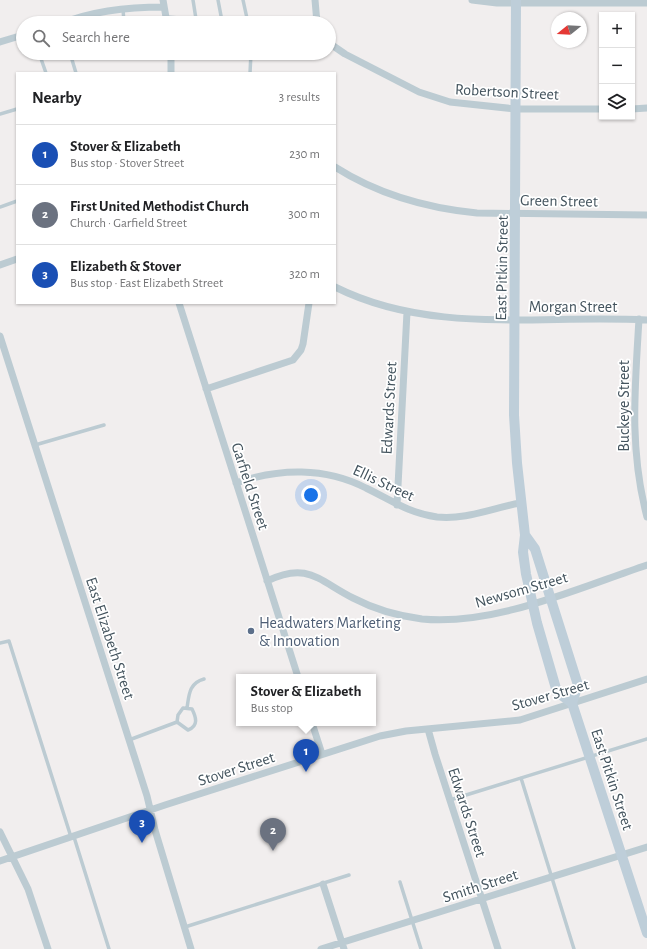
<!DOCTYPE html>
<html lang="en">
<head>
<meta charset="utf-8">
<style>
	:root { --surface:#fff; --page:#f6f6f6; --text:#202124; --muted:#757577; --line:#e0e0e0; --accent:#0486f5 }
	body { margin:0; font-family:"Alegreya Sans",sans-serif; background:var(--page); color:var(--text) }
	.controls { position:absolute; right:12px; top:12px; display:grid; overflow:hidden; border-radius:0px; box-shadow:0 1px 3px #0004 }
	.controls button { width:36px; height:36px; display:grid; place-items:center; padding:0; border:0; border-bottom:1px solid var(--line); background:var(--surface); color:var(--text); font:20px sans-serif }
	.compass { position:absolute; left:551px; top:12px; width:36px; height:36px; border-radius:50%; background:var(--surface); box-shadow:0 1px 3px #0004; rotate:252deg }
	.you { position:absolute; left:311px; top:495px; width:14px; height:14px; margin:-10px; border:3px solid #fff; border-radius:50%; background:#1a73e8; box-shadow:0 0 0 6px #1a73e833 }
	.badge { display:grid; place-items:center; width:26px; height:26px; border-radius:50%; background:var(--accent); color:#fff; font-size:13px; font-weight:700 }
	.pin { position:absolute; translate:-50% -33px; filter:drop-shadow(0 1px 2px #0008) }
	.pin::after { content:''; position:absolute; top:21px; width:14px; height:12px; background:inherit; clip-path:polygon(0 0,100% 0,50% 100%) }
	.popup { position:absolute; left:236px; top:674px; width:140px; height:52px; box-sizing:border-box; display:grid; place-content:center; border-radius:0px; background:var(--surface); filter:drop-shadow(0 1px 3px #0005); font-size:13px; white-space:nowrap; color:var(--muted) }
	.popup b { font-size:15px; color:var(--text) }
	.popup::after { content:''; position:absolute; left:50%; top:100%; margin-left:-8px; border:8px solid transparent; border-top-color:var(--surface) }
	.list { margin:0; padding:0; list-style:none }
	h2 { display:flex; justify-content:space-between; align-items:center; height:52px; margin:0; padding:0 16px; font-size:17px }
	h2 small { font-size:13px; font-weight:400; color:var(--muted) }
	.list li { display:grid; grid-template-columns:26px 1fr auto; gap:12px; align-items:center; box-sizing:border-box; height:60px; padding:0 16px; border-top:1px solid var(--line) }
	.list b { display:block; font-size:15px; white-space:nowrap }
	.list p { margin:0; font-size:13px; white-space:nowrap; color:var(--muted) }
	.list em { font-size:13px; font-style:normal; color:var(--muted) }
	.icon { flex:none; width:22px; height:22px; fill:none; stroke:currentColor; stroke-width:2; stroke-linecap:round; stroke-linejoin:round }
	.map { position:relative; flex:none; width:647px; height:949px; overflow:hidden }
	.search { position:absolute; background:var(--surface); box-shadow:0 1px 3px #0004; left:16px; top:16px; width:320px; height:44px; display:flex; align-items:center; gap:10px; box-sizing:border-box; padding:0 14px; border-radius:22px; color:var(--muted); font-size:15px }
	.panel { position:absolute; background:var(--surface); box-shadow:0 1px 3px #0004; left:16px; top:72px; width:320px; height:232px; border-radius:0px }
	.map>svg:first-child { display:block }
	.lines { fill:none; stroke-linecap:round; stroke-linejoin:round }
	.lane { stroke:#bccbd2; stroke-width:3.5 }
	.street { stroke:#bccbd2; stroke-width:7 }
	.secondary { stroke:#beced9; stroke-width:10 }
	.service-dot { fill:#5c6f8a; stroke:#fff; stroke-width:1.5 }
	.labels { text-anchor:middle; stroke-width:3.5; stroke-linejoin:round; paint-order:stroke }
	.street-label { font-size:16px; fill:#44545e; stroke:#fff }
	.service-label { font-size:16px; fill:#4e5e75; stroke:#fff; text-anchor:start }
</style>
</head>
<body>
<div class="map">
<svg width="647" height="949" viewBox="0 0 647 949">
	<rect width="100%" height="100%" fill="#f1eeee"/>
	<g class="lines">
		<path class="lane" d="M193 0 196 19
			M218 0 222 21
			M123 9 124 23
			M166 17 248 23 243 0
			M39 53 46 73
			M70 53 76 73
			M250 73 251 53
			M0 114 17 109
			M0 207 17 201
			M35 445 104 425
			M0 643 9 641 71 837
			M187 708C189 695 189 683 204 679
			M129 740 177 722 188 730C199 726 196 717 192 709L183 708 178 715 177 722
			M521 778 574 949
			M450 800 647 739
			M74 837 109 949
			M400 882 421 949
			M185 927 349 875"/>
		<path class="street" d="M163 0 167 23
			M315 0 317 23
			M472 0 497 3H647
			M63 23C95 10 129 7 164 7
			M0 42 23 35
			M329 43 345 54 419 92 450 102 516 109H602
			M171 53V73
			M632 109 647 108
			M335 167C379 195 426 208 477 213L647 215
			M0 265 17 259
			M335 287C433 336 543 314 647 320
			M179 303 298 677
			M639 319C635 387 629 449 647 517
			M0 336 147 796 155 830 191 949
			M206 389 293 360 301 350 303 344 309 303
			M236 483C279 468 325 467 366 488 391 500 408 513 437 517 466 520 492 508 520 503
			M397 505 407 312
			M267 581C308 561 319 581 353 598 374 609 398 616 422 619 495 626 578 588 647 565
			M312 723 322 754
			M428 729 435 754 498 949
			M0 832 28 889 48 949
			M0 861 165 805 380 736 406 731 520 720 647 679
			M323 884 344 949
			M321 949 647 847"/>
		<path class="secondary" d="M516 0 514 415 517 463 525 535 523 552 526 574 537 623 557 692 572 703 647 933
			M525 535 535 549 578 685 572 703"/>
	</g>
	<circle class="service-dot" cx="251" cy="631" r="4"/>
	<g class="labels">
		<g class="street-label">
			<text transform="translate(507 91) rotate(3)" y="6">Robertson Street</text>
			<text transform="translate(559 200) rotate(1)" y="6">Green Street</text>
			<text transform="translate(501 268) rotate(-89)" y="6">East Pitkin Street</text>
			<text x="573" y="312">Morgan Street</text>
			<text transform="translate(623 406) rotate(-90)" y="6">Buckeye Street</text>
			<text transform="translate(388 408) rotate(-87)" y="6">Edwards Street</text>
			<text transform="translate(384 482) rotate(25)" y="6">Ellis Street</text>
			<text transform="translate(251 486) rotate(72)" y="6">Garfield Street</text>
			<text transform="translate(521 589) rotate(-16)" y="6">Newsom Street</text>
			<text transform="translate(111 638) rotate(72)" y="6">East Elizabeth Street</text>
			<text transform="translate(550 694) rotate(-16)" y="6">Stover Street</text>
			<text transform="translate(236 768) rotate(-18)" y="6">Stover Street</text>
			<text transform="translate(613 779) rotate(72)" y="6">East Pitkin Street</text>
			<text transform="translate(468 812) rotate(72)" y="6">Edwards Street</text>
			<text transform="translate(480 885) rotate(-18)" y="6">Smith Street</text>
		</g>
		<g class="service-label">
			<text x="259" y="628">Headwaters Marketing<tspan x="259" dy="18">&amp; Innovation</tspan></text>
		</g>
	</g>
</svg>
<div class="controls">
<button>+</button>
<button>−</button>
<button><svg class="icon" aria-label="layers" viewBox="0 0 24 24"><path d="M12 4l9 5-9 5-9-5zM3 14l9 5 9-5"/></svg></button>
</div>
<svg class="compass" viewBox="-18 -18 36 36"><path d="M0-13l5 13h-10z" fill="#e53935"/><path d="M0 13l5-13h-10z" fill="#757577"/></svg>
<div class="you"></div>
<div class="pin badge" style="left:306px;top:772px;background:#1a4fb4">1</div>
<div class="popup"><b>Stover &amp; Elizabeth</b>Bus stop</div>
<div class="pin badge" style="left:273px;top:851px;background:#6b7280">2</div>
<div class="pin badge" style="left:142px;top:843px;background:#1a4fb4">3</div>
<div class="search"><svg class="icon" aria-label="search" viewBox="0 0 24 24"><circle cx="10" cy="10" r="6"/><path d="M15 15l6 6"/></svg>Search here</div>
<section class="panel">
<h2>Nearby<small>3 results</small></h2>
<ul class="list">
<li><span class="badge" style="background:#1a4fb4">1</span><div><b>Stover &amp; Elizabeth</b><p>Bus stop · Stover Street</p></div><em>230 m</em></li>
<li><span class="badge" style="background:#6b7280">2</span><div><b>First United Methodist Church</b><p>Church · Garfield Street</p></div><em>300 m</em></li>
<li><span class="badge" style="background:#1a4fb4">3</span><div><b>Elizabeth &amp; Stover</b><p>Bus stop · East Elizabeth Street</p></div><em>320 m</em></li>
</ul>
</section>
</div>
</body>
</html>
